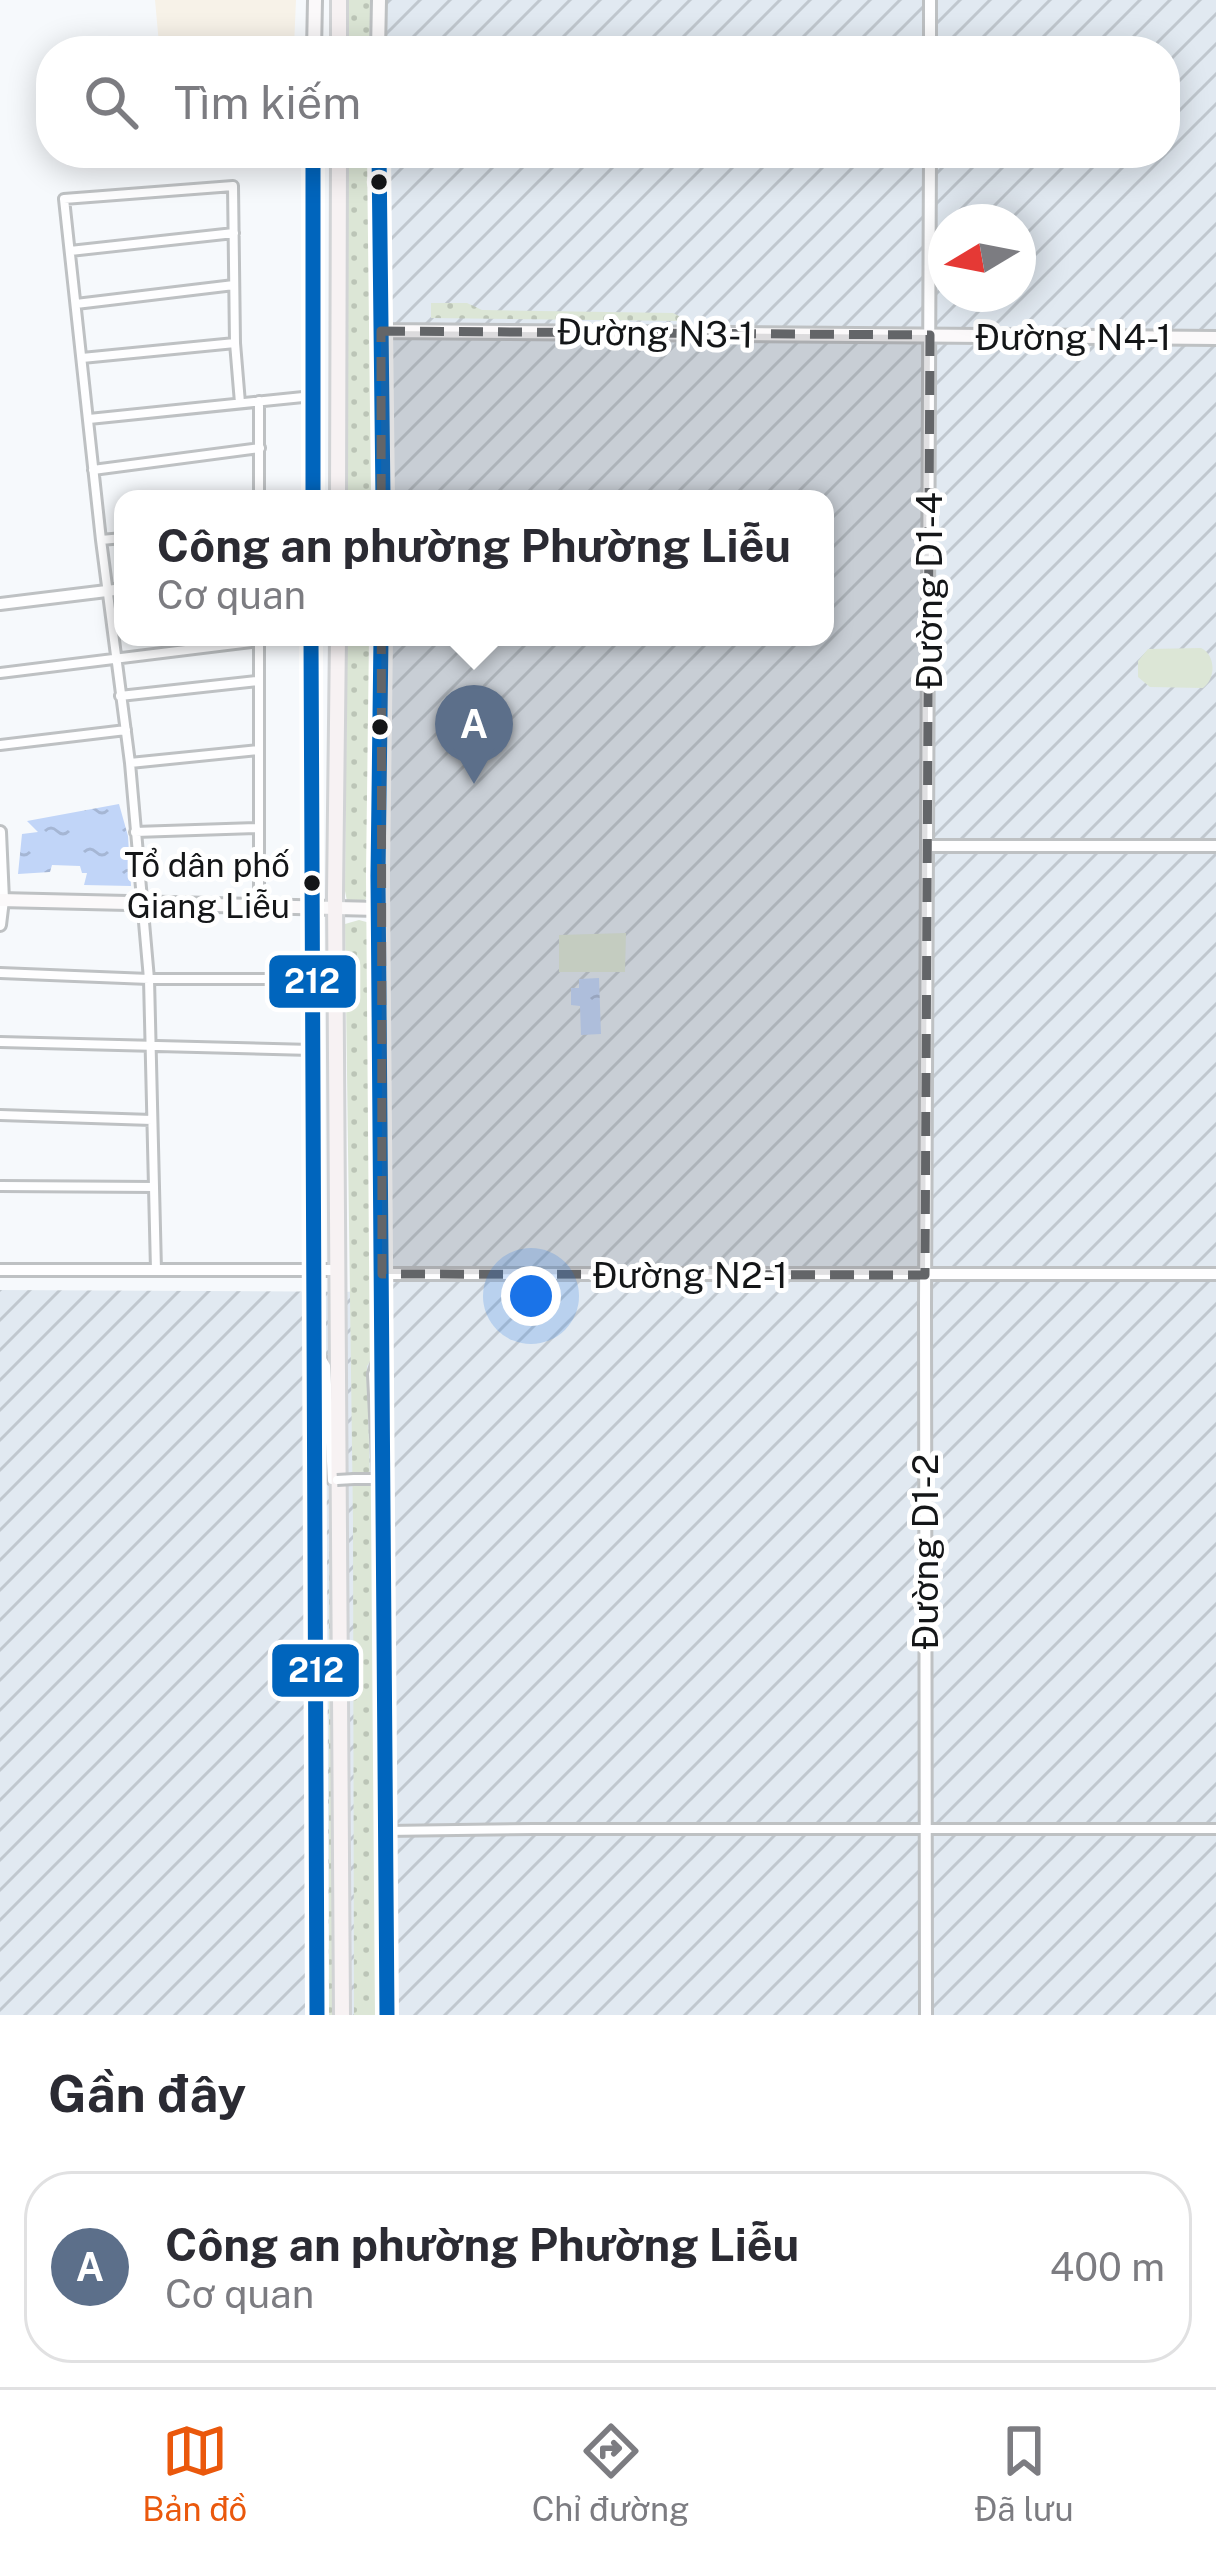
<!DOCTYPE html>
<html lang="vi">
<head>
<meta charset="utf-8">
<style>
	:root { --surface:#fff; --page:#f2f2f3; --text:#2b2b33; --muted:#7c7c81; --line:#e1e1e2; --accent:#ea580c }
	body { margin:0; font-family:"Public Sans",sans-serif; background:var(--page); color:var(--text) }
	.compass { position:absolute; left:928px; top:204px; width:108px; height:108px; border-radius:50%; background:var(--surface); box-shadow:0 6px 30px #0003; rotate:260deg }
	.you { position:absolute; left:531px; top:1296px; width:42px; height:42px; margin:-30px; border:9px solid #fff; border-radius:50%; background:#1a73e8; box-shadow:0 0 0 18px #1a73e833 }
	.badge { display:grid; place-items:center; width:78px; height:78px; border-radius:50%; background:var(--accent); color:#fff; font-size:39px; font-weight:700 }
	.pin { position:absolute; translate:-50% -99px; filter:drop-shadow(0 3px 6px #0008) }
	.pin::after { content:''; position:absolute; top:63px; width:42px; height:36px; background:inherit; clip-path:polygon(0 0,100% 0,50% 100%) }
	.popup { position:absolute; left:114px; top:490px; width:720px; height:156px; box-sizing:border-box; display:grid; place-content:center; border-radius:24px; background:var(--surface); filter:drop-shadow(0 3px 9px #0005); font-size:39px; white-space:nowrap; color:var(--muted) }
	.popup b { font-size:45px; color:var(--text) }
	.popup::after { content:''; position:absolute; left:50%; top:100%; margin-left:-24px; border:24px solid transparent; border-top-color:var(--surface) }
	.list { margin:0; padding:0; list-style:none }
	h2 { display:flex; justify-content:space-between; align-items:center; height:156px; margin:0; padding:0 48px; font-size:51px }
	h2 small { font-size:39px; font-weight:400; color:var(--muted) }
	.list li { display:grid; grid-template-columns:78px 1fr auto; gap:36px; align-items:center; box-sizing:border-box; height:192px; margin:0 24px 24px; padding:0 24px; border:3px solid var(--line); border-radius:48px }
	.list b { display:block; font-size:45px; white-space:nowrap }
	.list p { margin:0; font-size:39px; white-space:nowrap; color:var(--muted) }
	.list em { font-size:39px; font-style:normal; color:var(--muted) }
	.icon { flex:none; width:66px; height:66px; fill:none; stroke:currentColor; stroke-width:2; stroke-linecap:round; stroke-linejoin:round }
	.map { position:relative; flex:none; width:1216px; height:2015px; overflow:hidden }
	.search { position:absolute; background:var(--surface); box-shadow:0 6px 30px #0003; left:36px; right:36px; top:36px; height:132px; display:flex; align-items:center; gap:30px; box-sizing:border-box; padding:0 42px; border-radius:48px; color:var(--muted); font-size:45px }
	.sheet { height:372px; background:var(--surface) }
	nav { display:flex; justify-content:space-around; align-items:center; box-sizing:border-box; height:168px; border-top:3px solid var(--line); background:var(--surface); font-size:33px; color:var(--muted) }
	nav a { display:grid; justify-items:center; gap:6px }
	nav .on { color:var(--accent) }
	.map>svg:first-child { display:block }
	.industrial { fill:url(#industrial-furrows); fill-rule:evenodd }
	.medical { fill:#f7f2e8 }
	.grass { fill:url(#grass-dots) }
	.garden { fill:#dce6d6 }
	.water { fill:url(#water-ripples) }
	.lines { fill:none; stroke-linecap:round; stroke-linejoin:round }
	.minor-casing { stroke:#bec1c3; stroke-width:14 }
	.tertiary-casing { stroke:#bec1c3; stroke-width:16 }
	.secondary-casing { stroke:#bec1c3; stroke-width:18 }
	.trunk-casing { stroke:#d1d3d5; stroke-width:20 }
	.minor { stroke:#fefeff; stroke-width:8 }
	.tertiary { stroke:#fefeff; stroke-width:10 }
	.secondary { stroke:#fbf9fa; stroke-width:12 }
	.trunk { stroke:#f7f2f3; stroke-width:14 }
	.minor-bridge-casing { stroke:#bec1c3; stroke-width:14; stroke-linecap:butt }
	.minor-bridge { stroke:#fefeff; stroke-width:8 }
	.bus-1-casing { stroke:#fff; stroke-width:24 }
	.bus-1 { stroke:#0065bd; stroke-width:15 }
	.marked { fill:#636568; fill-opacity:0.2; stroke:#636568; stroke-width:9; stroke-dasharray:24 15; stroke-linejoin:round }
	.bus-dot { fill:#141618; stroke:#fff; stroke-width:4.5 }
	.labels { text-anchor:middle; stroke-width:10; stroke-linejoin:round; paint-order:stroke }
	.bus-label { font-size:33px; fill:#141618; stroke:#fff; text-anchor:end }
	.street-label { font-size:36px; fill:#141618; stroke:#fff }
	.line-badge { stroke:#fff; stroke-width:4.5 }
	.badge-label { font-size:33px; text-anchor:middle; font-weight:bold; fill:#fff }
</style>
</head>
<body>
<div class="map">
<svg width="1216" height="2015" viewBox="0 0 1216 2015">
	<defs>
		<pattern id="industrial-furrows" width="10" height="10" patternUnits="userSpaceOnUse" patternTransform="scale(3)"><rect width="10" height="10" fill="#e1e9f1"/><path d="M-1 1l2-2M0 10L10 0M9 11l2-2" fill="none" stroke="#c0c7ce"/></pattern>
		<pattern id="grass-dots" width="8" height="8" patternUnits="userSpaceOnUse" patternTransform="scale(3)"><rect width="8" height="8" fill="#dce6d6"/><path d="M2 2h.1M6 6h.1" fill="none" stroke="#bcc5b7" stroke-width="1.8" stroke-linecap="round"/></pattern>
		<pattern id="water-ripples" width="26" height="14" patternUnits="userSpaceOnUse" patternTransform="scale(3)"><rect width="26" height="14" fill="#c1d5f8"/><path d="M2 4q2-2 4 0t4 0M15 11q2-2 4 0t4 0" fill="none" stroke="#a5b6d4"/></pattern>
	</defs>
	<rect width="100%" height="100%" fill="#f6f9fc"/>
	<path class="industrial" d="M387 0H1216V2015H0V1290L391 1292 388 637H825V499H387V153H1165V51H387ZM946 222H1018V294H946Z"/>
	<path class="medical" d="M155 0H296L294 46 159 44Z"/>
	<path class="grass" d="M347 0H372V51H348Z
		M348 153H372L373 499H348Z
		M431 303H467L482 310 673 313 683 318 681 321 431 318Z
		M347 637H372L370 896 362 902 347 901 345 891Z
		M359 920 370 923 371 927 375 1354 367 1366 370 1484 376 1485 379 2015H354L353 1521 345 924Z
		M329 1485H335L334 2015H329Z"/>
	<path class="garden" d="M1201 648C1216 655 1216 679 1203 688L1150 687 1138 677V661L1148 649Z
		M626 933 625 972H559V935Z"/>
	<path class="water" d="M119 804 128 836 131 886 84 885 87 873H82L80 866 52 865 50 872 18 874 22 834 38 832 27 821Z
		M599 978 601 1034 581 1035 580 1006 571 1005V988H579V979Z"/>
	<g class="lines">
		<defs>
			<path id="minor" d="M70 251 234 233
				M76 304 234 285
				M82 358 235 343
				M259 401V499
				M89 419 313 396
				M93 470 260 448
				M101 540 123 538
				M259 637V905
				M0 673 259 641
				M120 696 257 681
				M0 745 126 730
				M130 763 258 750
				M135 832 258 828
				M0 973 149 979H312
				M0 1042 312 1050
				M0 1115 152 1120
				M0 1186 154 1187
				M156 1270 149 979 130 763 101 540 64 199 233 186 235 343 240 403
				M315 1347 326 1366 332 1480H337
				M354 1479H378L373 1374 379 1356
				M386 1831 534 1829H1216"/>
			<path id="tertiary" d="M930 0V51
				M0 604 123 589
				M0 832 3 900 0 925
				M928 846H1216
				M0 1270H339
				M382 1274H1216
				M926 2015 925 1306 930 153"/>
			<path id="secondary" d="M314 51 315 0
				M378 51 379 0
				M379 153 383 499
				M381 331 1216 338
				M313 499V153
				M311 637 317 2015
				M381 637 378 876 387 2015
				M0 900 378 909"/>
			<path id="trunk" d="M339 0V51
				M338 499 339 153
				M338 637 335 895 342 2015"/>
		</defs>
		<use href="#minor" class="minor-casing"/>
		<use href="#tertiary" class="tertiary-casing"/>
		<use href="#secondary" class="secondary-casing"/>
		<use href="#trunk" class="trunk-casing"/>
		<use href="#minor" class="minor"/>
		<use href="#tertiary" class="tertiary"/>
		<use href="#secondary" class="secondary"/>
		<use href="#trunk" class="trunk"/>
		<defs>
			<path id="minor-bridge" d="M337 1480 354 1479"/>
		</defs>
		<use href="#minor-bridge" class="minor-bridge-casing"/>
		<use href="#minor-bridge" class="minor-bridge"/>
		<defs>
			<path id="bus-1" d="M313 153V499
				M379 153 383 499
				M311 637 317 2015
				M381 637 378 876 387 2015"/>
		</defs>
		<use href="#bus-1" class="bus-1-casing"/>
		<use href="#bus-1" class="bus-1"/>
	</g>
	<path class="marked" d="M381 331 930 335 925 1275 382 1274Z"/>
	<g class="bus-dot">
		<circle cx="379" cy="182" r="10"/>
		<circle cx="380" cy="727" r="10"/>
		<circle cx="312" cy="883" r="10"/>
	</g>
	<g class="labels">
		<g class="bus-label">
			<text x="290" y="877">Tổ dân phố<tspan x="290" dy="41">Giang Liễu</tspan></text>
		</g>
		<g class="street-label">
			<text transform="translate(655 333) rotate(1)" y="13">Đường N3-1</text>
			<text x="1073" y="350">Đường N4-1</text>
			<text transform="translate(929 591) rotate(-90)" y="13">Đường D1-4</text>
			<text x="690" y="1288">Đường N2-1</text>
			<text transform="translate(925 1552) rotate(-90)" y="13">Đường D1-2</text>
		</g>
	</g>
	<g class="line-badge">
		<rect x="267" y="953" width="91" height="57" rx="12" fill="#0065bd"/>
		<rect x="270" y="1642" width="91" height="57" rx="12" fill="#0065bd"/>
	</g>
	<g class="badge-label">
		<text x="312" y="993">212</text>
		<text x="316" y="1682">212</text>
	</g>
</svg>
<svg class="compass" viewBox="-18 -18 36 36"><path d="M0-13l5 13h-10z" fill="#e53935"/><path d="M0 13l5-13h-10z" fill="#7c7c81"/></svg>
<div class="you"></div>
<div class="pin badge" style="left:474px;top:784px;background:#5c6f8a">A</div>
<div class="popup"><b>Công an phường Phường Liễu</b>Cơ quan</div>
<div class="search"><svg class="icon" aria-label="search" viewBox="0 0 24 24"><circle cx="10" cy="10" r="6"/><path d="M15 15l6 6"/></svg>Tìm kiếm</div>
</div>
<section class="sheet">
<h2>Gần đây<small></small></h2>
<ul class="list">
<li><span class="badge" style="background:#5c6f8a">A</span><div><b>Công an phường Phường Liễu</b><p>Cơ quan</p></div><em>400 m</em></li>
</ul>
</section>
<nav>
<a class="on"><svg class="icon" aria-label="map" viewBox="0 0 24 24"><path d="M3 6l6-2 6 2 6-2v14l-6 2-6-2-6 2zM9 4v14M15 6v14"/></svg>Bản đồ</a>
<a><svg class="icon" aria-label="directions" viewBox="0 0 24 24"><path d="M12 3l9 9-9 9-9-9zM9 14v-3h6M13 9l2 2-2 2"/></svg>Chỉ đường</a>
<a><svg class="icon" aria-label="saved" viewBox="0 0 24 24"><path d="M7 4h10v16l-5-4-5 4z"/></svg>Đã lưu</a>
</nav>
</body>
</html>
